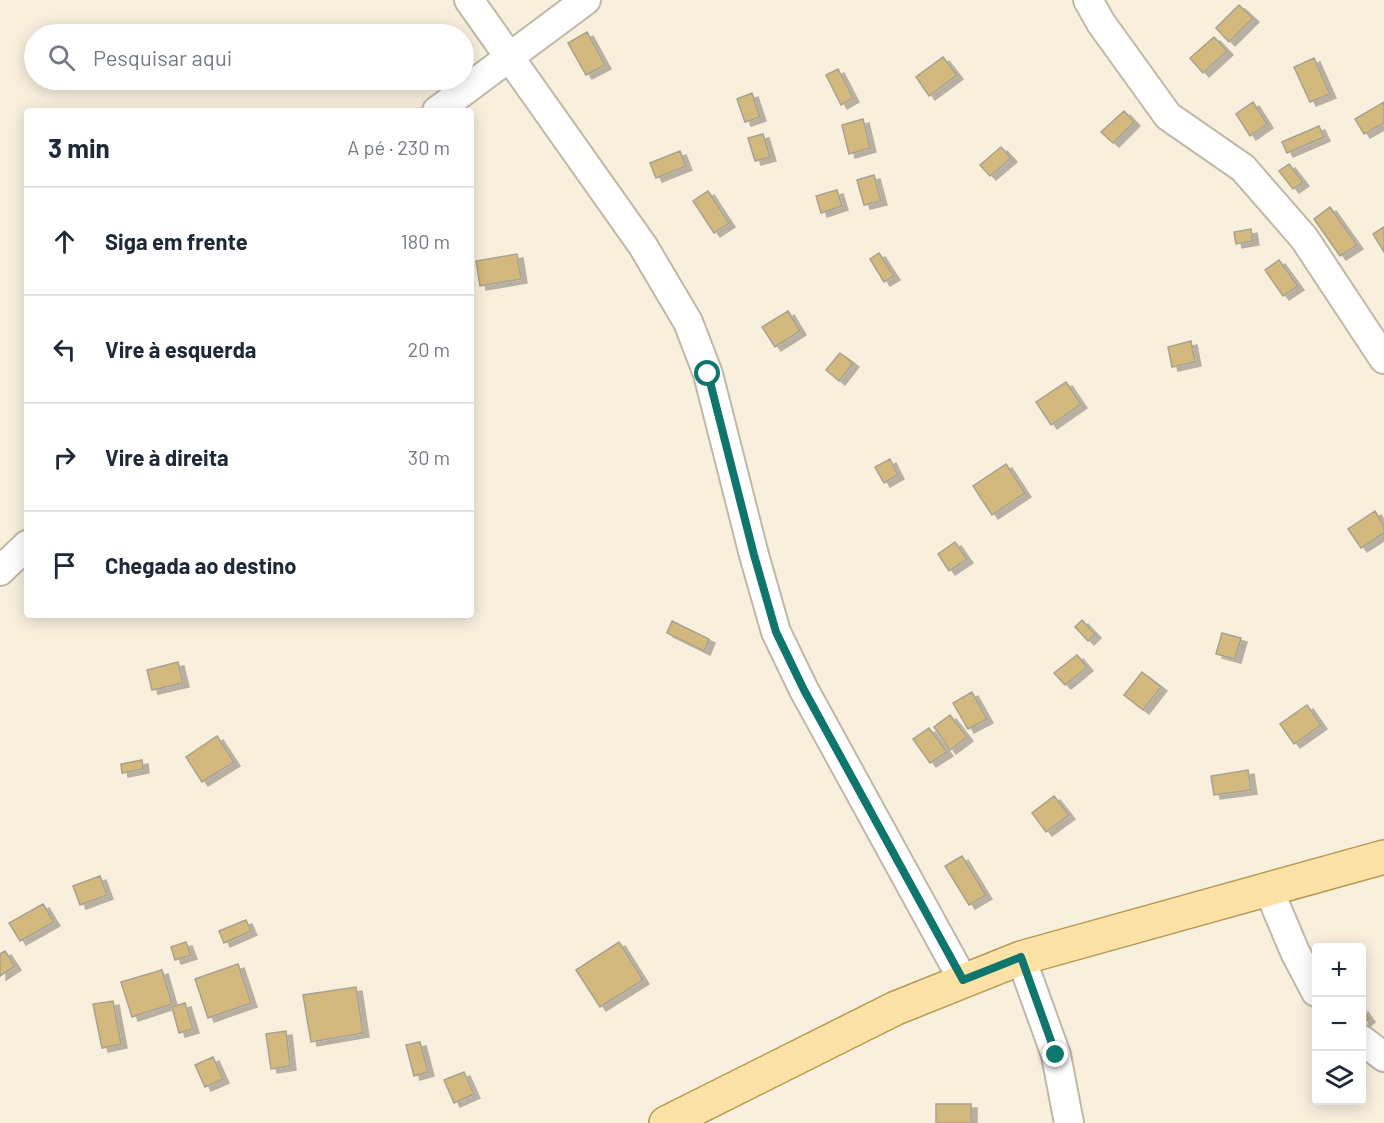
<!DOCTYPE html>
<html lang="pt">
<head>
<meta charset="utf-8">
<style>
	:root { --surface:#fff; --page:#f6f6f7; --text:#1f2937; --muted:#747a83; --line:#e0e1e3 }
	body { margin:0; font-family:Barlow,sans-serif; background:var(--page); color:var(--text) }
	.controls { position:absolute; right:18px; bottom:18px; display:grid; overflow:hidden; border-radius:6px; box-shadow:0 3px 15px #0003 }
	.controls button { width:54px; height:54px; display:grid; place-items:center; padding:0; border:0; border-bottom:2px solid var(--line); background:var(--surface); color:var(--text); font:30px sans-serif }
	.stop { position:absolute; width:18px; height:18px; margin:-14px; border:4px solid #0f766e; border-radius:50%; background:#fff }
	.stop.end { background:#0f766e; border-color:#fff; box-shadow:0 2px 6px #0008 }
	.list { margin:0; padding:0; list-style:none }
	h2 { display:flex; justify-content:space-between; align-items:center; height:78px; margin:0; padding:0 24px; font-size:26px }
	h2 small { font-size:20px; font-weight:400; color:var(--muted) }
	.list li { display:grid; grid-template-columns:39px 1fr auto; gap:18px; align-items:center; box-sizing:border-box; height:108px; padding:0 24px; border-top:2px solid var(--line) }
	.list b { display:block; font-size:22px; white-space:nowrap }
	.list em { font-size:20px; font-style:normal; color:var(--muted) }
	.icon { flex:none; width:33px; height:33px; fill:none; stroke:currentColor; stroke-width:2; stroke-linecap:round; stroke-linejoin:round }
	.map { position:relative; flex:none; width:1384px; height:1123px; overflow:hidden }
	.search { position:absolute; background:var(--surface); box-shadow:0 3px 15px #0003; left:24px; top:24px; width:450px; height:66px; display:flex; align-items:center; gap:15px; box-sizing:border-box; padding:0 21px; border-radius:33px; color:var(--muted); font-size:22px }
	.panel { position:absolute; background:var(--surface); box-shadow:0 3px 15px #0003; left:24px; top:108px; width:450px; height:510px; border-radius:6px }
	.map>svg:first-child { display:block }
	.building { fill:#d3b97d; stroke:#a9a18f; stroke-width:1.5; filter:url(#shadow) }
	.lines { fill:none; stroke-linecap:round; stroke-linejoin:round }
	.street-casing { stroke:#c0b8a6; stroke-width:32 }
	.primary-casing { stroke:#b69955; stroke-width:36 }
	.street { stroke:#fff; stroke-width:28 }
	.primary { stroke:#fce2a6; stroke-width:33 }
	.route { stroke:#0f766e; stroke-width:8 }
</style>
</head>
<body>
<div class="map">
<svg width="1384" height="1123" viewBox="0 0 1384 1123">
	<defs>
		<filter id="shadow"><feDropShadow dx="6" dy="4" stdDeviation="0" flood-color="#0004"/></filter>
	</defs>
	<rect width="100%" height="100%" fill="#f8efdd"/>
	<path class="building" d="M1239 5 1253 18 1229 42 1216 28Z
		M587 32 605 65 586 75 568 43Z
		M1214 37 1227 51 1203 73 1190 58Z
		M943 57 957 75 929 96 916 77Z
		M1314 58 1330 94 1310 102 1294 67Z
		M838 69 853 98 841 105 826 75Z
		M752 93 760 117 745 122 737 99Z
		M1253 102 1267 124 1250 136 1236 114Z
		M1384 102V123L1364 134 1355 119Z
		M1124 111 1134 122 1113 143 1101 132Z
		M863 119 870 148 849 154 842 125Z
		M1319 126 1324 137 1287 153 1282 142Z
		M763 134 770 157 755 161 748 138Z
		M1001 147 1011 158 990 176 980 165Z
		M680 151 686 166 656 178 650 163Z
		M1289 164 1303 182 1293 189 1279 171Z
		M874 175 881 201 864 205 857 180Z
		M837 190 842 206 821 213 816 196Z
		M708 191 729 223 714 233 693 201Z
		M1330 207 1357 245 1340 256 1314 219Z
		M1384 227V252L1373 234Z
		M1251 229 1253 241 1236 244 1234 232Z
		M879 253 894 276 884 282 870 259Z
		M517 254 521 279 480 286 476 261Z
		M1279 260 1298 286 1283 296 1265 270Z
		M788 311 800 331 775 347 762 327Z
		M1191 341 1195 362 1172 367 1168 347Z
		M840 353 853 363 839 381 826 370Z
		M1066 382 1081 404 1051 425 1036 402Z
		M890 459 898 475 884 483 875 467Z
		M1006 464 1025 493 992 515 973 486Z
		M1375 511 1384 526V533L1361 548 1348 529Z
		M955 542 967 559 949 571 938 554Z
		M1082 620 1095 634 1088 641 1075 627Z
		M672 621 709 639 704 651 667 633Z
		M1222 633 1241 638 1235 659 1216 654Z
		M1077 655 1087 667 1065 685 1054 673Z
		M178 662 183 683 152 690 147 670Z
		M1142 672 1161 687 1143 710 1124 695Z
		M972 692 987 719 968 729 953 703Z
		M1307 705 1321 725 1294 744 1280 724Z
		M950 715 967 737 950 750 934 727Z
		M929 728 947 752 930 763 913 739Z
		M217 736 234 762 202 782 186 757Z
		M142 760 143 769 122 773 121 764Z
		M1248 770 1251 790 1214 795 1211 776Z
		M1054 796 1069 815 1046 832 1032 813Z
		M962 856 986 895 969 905 945 866Z
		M100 876 107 895 80 905 73 886Z
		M43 904 54 922 20 941 9 923Z
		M246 920 251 931 224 943 219 931Z
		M186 942 191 955 175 960 171 947Z
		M619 942 643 980 600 1007 576 970Z
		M5 951 15 966 0 976V954Z
		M238 964 251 1003 208 1018 195 979Z
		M162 970 172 1004 132 1017 121 982Z
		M356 987 363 1033 311 1042 303 995Z
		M113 1001 121 1044 102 1048 93 1004Z
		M185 1003 193 1029 179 1033 172 1007Z
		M1362 1008 1369 1018 1362 1024Z
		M286 1031 290 1066 271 1069 266 1034Z
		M420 1042 428 1072 414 1076 406 1045Z
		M213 1057 223 1079 205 1087 195 1065Z
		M464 1072 474 1094 454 1103 444 1080Z
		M936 1104H971V1123H936Z"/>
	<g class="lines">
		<defs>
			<path id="street" d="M469 0 643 246 688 322 708 374 754 555 776 632 804 690 963 980
				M1088 0 1101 23 1168 116 1243 168 1304 238 1384 359
				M437 111 586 0
				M0 571 27 545
				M1268 888 1295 952 1316 992
				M1021 958 1056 1055 1069 1123
				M1362 1040 1384 1057"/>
			<path id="primary" d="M666 1123 896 1008 1021 958 1384 857"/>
		</defs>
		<use href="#street" class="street-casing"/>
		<use href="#primary" class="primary-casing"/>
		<use href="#street" class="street"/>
		<use href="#primary" class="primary"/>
	</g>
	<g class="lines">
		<path class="route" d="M708 374 754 555 776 632 804 690 963 980 1021 957 1056 1055"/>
	</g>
</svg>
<div class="controls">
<button>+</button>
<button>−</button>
<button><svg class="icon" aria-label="layers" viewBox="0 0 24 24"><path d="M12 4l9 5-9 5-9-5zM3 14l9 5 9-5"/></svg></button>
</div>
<div class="stop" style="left:708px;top:374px"></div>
<div class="stop end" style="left:1056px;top:1055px"></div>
<div class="search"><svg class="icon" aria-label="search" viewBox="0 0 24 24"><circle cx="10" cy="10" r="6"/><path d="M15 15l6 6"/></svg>Pesquisar aqui</div>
<section class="panel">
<h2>3 min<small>A pé · 230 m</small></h2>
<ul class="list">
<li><svg class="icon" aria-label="ahead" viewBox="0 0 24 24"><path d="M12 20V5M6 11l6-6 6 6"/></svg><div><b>Siga em frente</b></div><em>180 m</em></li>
<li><svg class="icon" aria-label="left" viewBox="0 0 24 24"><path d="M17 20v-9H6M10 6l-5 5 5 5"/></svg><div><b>Vire à esquerda</b></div><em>20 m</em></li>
<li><svg class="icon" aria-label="right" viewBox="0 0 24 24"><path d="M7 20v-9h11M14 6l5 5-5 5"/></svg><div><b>Vire à direita</b></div><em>30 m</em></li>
<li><svg class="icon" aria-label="arrive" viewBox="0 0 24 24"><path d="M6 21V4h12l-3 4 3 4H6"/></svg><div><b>Chegada ao destino</b></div></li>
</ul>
</section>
</div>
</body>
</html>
